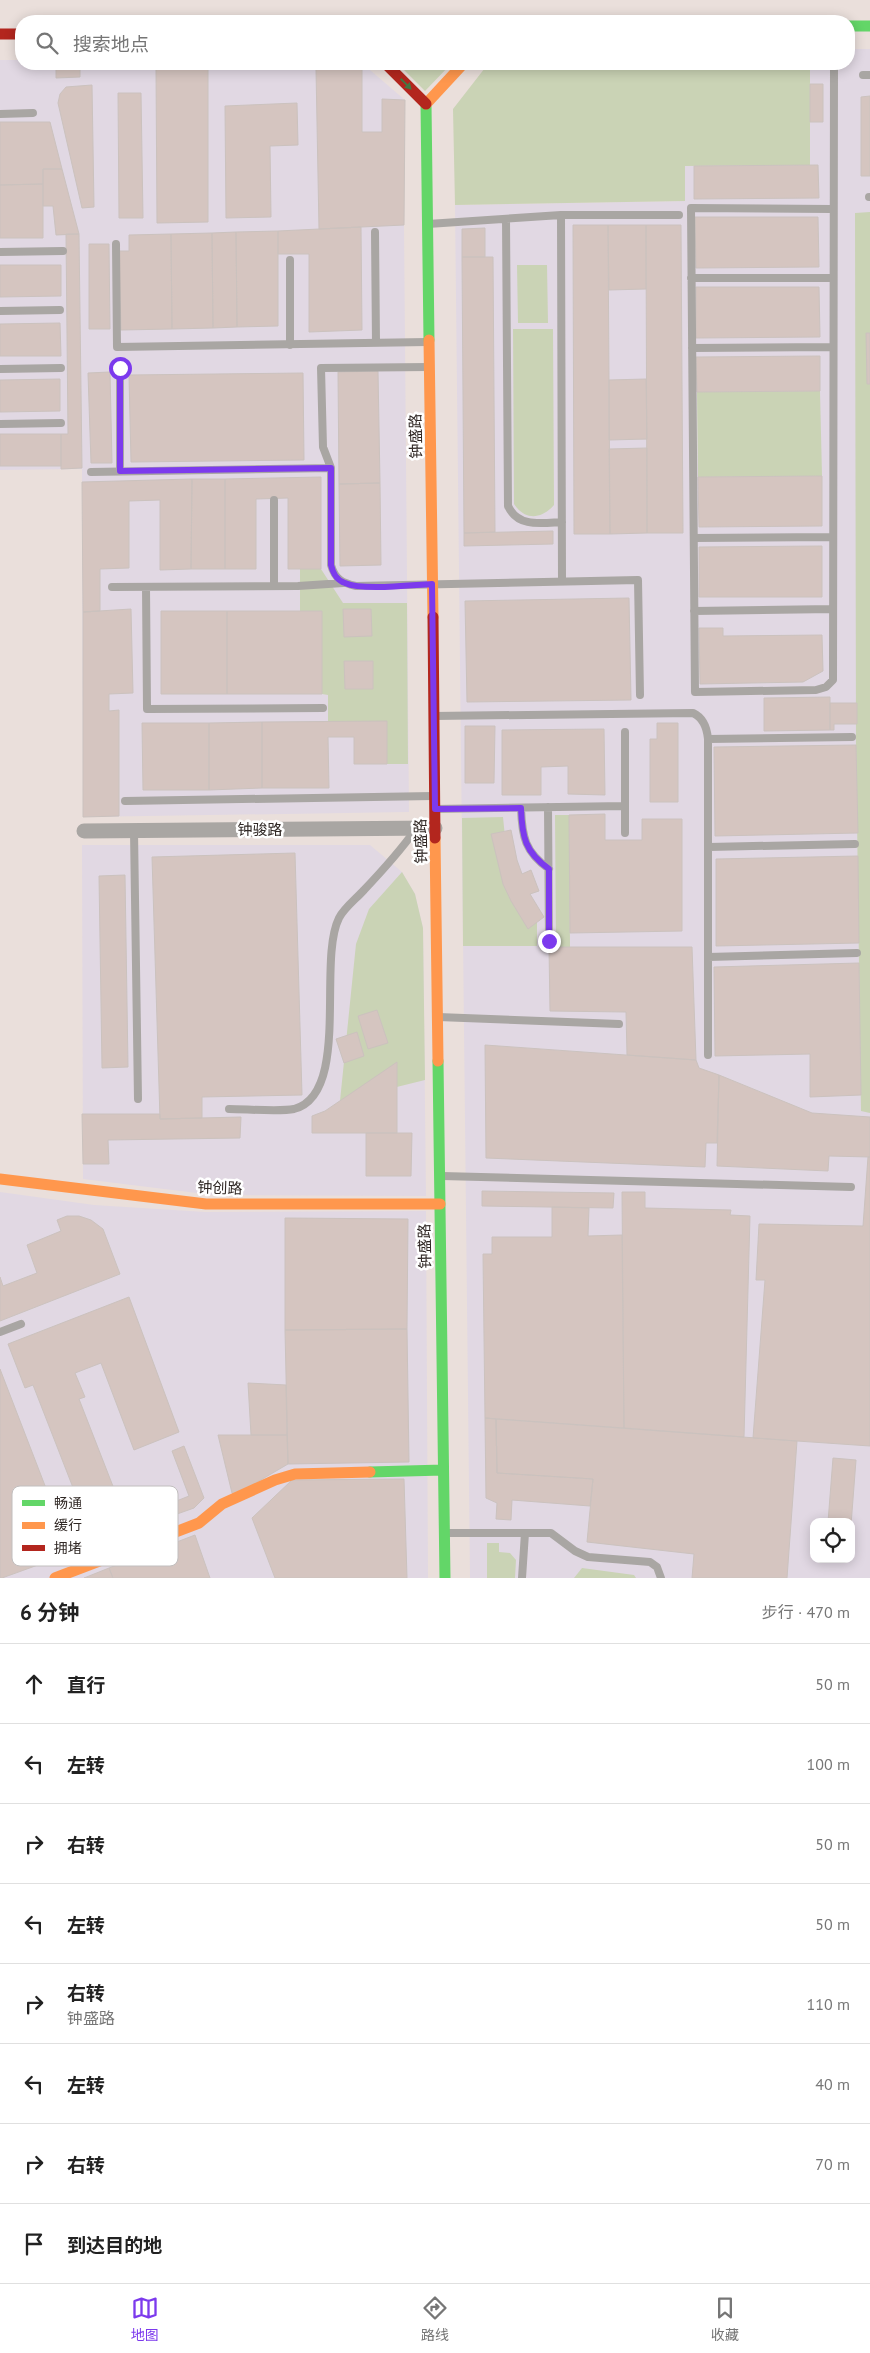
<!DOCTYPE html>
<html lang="zh">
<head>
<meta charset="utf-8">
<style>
	:root { --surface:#fff; --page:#f2f2f2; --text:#222; --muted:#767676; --line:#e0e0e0; --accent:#7c3aed }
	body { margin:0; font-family:"PT Sans","Noto Sans SC",sans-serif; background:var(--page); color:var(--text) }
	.controls { position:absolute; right:15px; bottom:15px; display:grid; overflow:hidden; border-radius:10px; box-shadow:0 2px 12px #0003 }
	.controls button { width:45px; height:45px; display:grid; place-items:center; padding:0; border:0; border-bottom:1px solid var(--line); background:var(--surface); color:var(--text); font:25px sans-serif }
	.stop { position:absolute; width:15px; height:15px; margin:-11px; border:4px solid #7c3aed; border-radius:50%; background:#fff }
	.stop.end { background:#7c3aed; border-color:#fff; box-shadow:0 1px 5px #0008 }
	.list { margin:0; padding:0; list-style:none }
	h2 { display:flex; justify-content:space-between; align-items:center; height:65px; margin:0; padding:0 20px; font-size:21px }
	h2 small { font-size:16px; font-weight:400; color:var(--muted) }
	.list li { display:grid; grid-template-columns:32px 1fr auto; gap:15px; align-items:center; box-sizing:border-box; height:80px; padding:0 20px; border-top:1px solid var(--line) }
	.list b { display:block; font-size:19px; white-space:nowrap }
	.list p { margin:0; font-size:16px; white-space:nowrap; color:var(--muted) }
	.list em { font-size:16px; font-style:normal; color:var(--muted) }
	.icon { flex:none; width:28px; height:28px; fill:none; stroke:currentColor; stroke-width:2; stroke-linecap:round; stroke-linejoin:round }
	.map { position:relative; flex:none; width:870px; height:1578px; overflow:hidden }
	.search { position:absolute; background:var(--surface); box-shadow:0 2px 12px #0003; left:15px; right:15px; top:15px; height:55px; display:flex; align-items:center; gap:12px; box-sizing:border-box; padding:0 18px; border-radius:20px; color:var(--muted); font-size:19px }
	.sheet { height:705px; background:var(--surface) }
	nav { display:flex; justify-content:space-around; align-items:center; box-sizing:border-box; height:70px; border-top:1px solid var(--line); background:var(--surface); font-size:14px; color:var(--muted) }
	nav a { display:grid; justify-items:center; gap:2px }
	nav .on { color:var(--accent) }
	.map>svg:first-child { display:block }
	.industrial { fill:#e1d8e3; fill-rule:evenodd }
	.green { fill:#cad3b5 }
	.building { fill:#d5c5c0; stroke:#cbc2be }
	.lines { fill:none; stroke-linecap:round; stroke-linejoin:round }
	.lane { stroke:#a9a6a3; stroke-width:8 }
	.street { stroke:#a9a6a3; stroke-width:15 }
	.fast { stroke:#63d668; stroke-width:11 }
	.slow { stroke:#ff974d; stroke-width:11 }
	.jam { stroke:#b3261e; stroke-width:11 }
	.oneway { fill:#477643 }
	.route { stroke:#7c3aed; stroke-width:6 }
	.labels { text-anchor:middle; stroke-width:5; stroke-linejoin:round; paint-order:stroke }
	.street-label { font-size:15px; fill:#302825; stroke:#fff }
	.key { fill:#fff; stroke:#c1bebe; stroke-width:1 }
	.key-label { font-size:14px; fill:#302825 }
</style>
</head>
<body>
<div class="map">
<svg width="870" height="1578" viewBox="0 0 870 1578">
	<rect width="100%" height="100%" fill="#eadfdb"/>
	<path class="industrial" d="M849 49H870V1578H470L455 205 685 201 683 64H849ZM814 1522H851V1559H814Z
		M0 60H21V64H363L405 100 404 225 409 812 83 817 82 469 0 470Z
		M82 845H370L402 872 415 894 423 928 426 1196 213 1195 83 1179Z
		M0 1192 94 1205 205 1212 426 1211 428 1578H0Z"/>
	<path class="green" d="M398 64H451L425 91Z
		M488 64H810V165L685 166V201L455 205 453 109Z
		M870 212V1113L861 1111 856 745 855 213Z
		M517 265H547L548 323H518Z
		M513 329H553L554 505C542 519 525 521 514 504Z
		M820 391 822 476 698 477 697 392Z
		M300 569H321L343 603H407L408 764H354V737H328V695L322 694 321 611H300Z
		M555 815H569L570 947H556Z
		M503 817 506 847 537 919V946H463L462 818Z
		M402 872 415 894 423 928 425 1080 340 1101 356 944 369 909Z
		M487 1543H499V1552L510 1553 516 1560 515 1578H487Z
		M582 1568 634 1575 636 1578H574Z"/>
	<path class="building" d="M56 64H80V77L56 78Z
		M362 67V132H382V99L405 100 404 225 319 229 316 69Z
		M208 68V222L157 223 156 69Z
		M810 84H823V122H810Z
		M92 85 94 207 82 208 58 103 60 94 66 87Z
		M118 93H141L143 218H119Z
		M870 96V176H861V97Z
		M297 103 298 145 270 146 271 217 226 218 225 106Z
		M0 122H50L62 169H43V184L0 185Z
		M818 165 819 198 694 199V166Z
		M43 169H62L79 234 56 235 53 206H43Z
		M43 184V238H0V185Z
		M695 217H818L819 267 696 268Z
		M573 225H608L610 534H574Z
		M608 225H646V289L609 290Z
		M646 225H681L683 533H647Z
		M361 227 362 330 309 332V254H278V231Z
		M485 228V257H462V229Z
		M278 231V326L237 327 236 232Z
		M236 232 237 327 213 328 212 233Z
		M212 233 213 328 172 329 171 234Z
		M66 234H79L82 468 61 469V434H68Z
		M171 234 172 329 121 330 119 251H129V235Z
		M89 244H109L110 329H89Z
		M462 257H493L495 532 464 533Z
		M0 265H61V296L0 297Z
		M696 287H819L820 337 696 338Z
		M60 323 61 356H0V324Z
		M866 333H870V384H867Z
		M820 356V391L697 392 696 357Z
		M378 371 380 483 339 484 338 372Z
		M110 372 112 463H91L88 373Z
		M303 373 304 460 131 462 129 375Z
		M60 379V411L0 412V380Z
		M646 379 647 439 609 440V380Z
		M0 434H61V466H0Z
		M647 448V533L610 534 609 449Z
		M822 476V526L699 527 698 477Z
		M321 477V569H288V498L256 499V569H225V479Z
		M192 479 191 569 160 570V500L129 501V568L100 569V611L83 612 82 482Z
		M192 479H225V569H191Z
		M380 483 381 565 340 566 339 484Z
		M553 531V544L464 546V533Z
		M822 546V597H699V547Z
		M629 598 631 700 467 702 465 601Z
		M131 609 133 693 109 694V711L119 710V816L83 817V612Z
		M343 609H371L372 636 344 637Z
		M161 611H227V694H161Z
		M227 611H322V694H227Z
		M699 628H723V636L822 635 823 671 803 682 700 684Z
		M344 661H373V689H345Z
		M830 697V730L764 731V698Z
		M830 703H857V724H834V730H830Z
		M387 721V764H354V737H328L329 788H262V722Z
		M262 722V788L209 790V723Z
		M142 723H209V790H143Z
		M657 723H678V802H650V739H657Z
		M465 726H495L494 783H465Z
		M604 729 605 795 568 794V766L541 767V795H502V730Z
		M856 745 858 833 715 836 714 747Z
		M605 814V840H642V819H682V931L570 933 569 815Z
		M511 830 517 860 522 874 531 870 539 891 530 894 544 917 528 929 511 901 503 884 491 834Z
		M295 853 302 1095 202 1097V1118L160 1119 152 857Z
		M858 856 859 943 716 946V859Z
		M125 875 128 1067 102 1068 99 876Z
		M549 947H692L696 1060 627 1055 626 1012 550 1011Z
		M859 963 861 1095 810 1097V1054L715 1056 714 967Z
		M377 1010 388 1043 368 1049 358 1016Z
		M357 1032 364 1056 344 1063 336 1039Z
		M485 1045 696 1060 699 1068 719 1075 717 1143H706L705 1167 486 1158Z
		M397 1062V1133H312V1116L325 1111Z
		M719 1075 812 1113 870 1117V1157L829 1156 828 1171 717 1166Z
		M82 1114H160V1119L241 1117 240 1138 108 1140 109 1164H83Z
		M366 1133H412L411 1176H366Z
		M868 1157H870V1446L753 1438 765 1280H756L759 1224 863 1226Z
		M482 1191 614 1193 613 1208 482 1206Z
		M622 1192H645V1208L731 1210 730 1215 750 1216 744 1437 624 1428Z
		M552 1207 589 1208 588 1236 622 1235 624 1428 485 1418 483 1254H492V1237H552Z
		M67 1216H79L91 1220 103 1229 120 1274 0 1321V1277L3 1286 37 1273 27 1245 61 1231 57 1220Z
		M285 1218 408 1219 407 1329 285 1330Z
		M129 1297 179 1432 134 1450 101 1363 75 1373 85 1397 79 1399 116 1494 123 1492 137 1529 95 1544 33 1385 25 1388 8 1344Z
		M407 1329 409 1462 288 1464 285 1330Z
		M0 1369 71 1553 2 1578H0Z
		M248 1383 286 1385 287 1435H251Z
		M485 1418 496 1419 497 1473 593 1479 590 1506 512 1500 511 1520 496 1519 497 1503 486 1498Z
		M496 1419 797 1441 787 1578H692L694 1554 587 1542 593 1479 497 1473Z
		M218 1435H287L288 1464 235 1495 232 1493Z
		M184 1446 204 1498 194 1508 163 1519 159 1508 189 1496 172 1451Z
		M833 1458 856 1460 851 1525V1522H828Z
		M404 1479 407 1578H275L252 1518 292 1480Z
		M195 1535 210 1578H113L109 1568Z
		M109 1568 113 1578H84Z"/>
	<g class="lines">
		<path class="lane" d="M863 75H870
			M0 114 33 113
			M869 197H870
			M832 209 691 208 695 692 816 690 826 687 833 680 834 64
			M561 215 562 581
			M506 219 508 506C518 528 542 523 562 522
			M428 224 561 215H679
			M375 232 376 343
			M116 244 117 347 427 342
			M0 252 63 251
			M290 260V345
			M691 278H832
			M0 311 60 310
			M692 348 832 347
			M429 367 321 368 323 447 331 468V565C335 579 342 583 356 586L638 580 640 695
			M120 368V471
			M0 369 61 368
			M0 424 61 423
			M91 472 331 468
			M274 500V586
			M694 538 833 537
			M112 587 298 586 343 583
			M146 587 147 709 323 708
			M694 611 833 609
			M434 716 693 713C704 718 707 728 708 739V1055
			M708 739 852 737
			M125 801 433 796
			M548 807 549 941
			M521 808C522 837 525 852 549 869
			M435 809 625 806
			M134 831 138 1099
			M625 833V732
			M709 847 855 844
			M708 957 857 953
			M438 1017 619 1024
			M229 1109C245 1109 280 1112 294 1109 351 1094 317 962 339 918 344 908 357 898 364 890 383 870 400 851 416 829
			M442 1176 851 1187
			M0 1332 21 1324
			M446 1533H551L575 1551 588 1557 650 1562 657 1567 661 1578
			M522 1578 525 1533"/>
		<path class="street" d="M84 831 435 828"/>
		<path class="fast" d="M849 26H870
			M426 104 429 340
			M438 1061 445 1578
			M370 1472 443 1470"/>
		<path class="slow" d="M426 104 463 64
			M429 340 433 617
			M435 838 438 1061
			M0 1179 206 1204H440
			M55 1578 199 1523 222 1504 275 1480 295 1474 370 1472"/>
		<path class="jam" d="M0 34H21
			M386 64 426 104
			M433 617 435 838"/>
	</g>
	<defs><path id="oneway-solid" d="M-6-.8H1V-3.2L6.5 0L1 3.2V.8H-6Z" transform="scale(1.25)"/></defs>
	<use class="oneway" href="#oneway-solid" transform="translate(406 84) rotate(45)"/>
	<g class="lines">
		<path class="route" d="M120 368V471L331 468V565C333 573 336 580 345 583 363 591 411 585 432 584L435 809 521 808C522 837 525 852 549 869V941"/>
	</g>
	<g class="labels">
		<g class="street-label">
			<text transform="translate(416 436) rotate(-91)" y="5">钟盛路</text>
			<text x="260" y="835">钟骏路</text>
			<text transform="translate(421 841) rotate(-91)" y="5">钟盛路</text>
			<text transform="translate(220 1188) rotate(2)" y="5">钟创路</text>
			<text transform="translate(425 1246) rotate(-91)" y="5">钟盛路</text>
		</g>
	</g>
	<rect x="12" y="1486" width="166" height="80" rx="8" class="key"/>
	<rect x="22" y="1500" width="23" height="6" fill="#63d668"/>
	<rect x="22" y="1522" width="23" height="7" fill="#ff974d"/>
	<rect x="22" y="1545" width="23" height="6" fill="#b3261e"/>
	<g class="key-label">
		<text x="54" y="1508">畅通</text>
		<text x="54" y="1530">缓行</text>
		<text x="54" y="1553">拥堵</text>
	</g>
</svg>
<div class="controls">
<button><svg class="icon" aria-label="locate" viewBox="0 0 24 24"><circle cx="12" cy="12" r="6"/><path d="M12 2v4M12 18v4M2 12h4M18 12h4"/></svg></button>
</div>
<div class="stop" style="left:120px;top:368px"></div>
<div class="stop end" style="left:549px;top:941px"></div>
<div class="search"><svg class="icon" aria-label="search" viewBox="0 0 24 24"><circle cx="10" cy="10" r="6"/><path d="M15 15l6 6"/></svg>搜索地点</div>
</div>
<section class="sheet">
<h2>6 分钟<small>步行 · 470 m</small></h2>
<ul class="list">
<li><svg class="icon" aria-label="ahead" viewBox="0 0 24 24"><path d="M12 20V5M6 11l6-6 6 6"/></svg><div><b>直行</b></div><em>50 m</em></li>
<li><svg class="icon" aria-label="left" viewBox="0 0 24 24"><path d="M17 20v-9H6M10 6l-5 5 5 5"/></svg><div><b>左转</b></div><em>100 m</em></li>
<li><svg class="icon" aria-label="right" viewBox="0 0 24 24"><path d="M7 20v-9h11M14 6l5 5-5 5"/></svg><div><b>右转</b></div><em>50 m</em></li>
<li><svg class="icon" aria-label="left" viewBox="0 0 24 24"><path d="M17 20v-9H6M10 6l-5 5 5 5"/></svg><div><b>左转</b></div><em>50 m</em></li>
<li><svg class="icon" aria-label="right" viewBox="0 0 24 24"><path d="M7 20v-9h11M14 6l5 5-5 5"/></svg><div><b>右转</b><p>钟盛路</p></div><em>110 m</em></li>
<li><svg class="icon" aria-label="left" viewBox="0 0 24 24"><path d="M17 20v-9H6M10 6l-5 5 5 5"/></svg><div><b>左转</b></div><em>40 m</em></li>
<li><svg class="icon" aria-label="right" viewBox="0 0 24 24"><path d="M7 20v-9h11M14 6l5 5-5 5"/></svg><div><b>右转</b></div><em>70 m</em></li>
<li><svg class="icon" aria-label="arrive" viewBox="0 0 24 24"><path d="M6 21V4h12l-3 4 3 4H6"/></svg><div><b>到达目的地</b></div></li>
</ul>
</section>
<nav>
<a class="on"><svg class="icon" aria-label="map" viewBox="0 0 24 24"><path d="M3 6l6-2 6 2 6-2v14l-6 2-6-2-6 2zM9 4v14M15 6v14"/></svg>地图</a>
<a><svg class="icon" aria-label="directions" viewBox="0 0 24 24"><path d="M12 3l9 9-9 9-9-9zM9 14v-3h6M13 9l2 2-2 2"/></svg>路线</a>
<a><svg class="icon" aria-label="saved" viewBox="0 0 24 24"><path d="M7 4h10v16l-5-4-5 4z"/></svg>收藏</a>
</nav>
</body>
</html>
